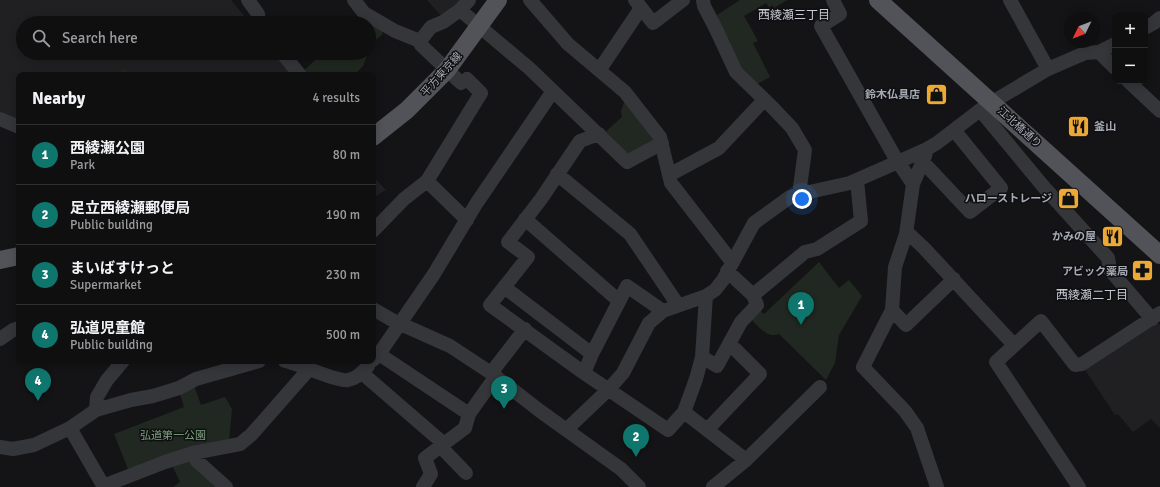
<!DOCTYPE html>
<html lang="en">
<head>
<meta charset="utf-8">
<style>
	:root { --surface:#0f0f10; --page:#1d1d1e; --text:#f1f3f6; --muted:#9b9c9f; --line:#2f2f30; --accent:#0f766e }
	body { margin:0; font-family:Signika,"Noto Sans JP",sans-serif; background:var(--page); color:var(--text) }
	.controls { position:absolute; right:12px; top:12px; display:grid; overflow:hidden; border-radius:8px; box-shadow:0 2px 10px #0003 }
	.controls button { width:36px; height:36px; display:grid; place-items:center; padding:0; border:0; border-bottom:1px solid var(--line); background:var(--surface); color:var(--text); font:20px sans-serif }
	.compass { position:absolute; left:1064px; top:12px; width:36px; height:36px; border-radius:50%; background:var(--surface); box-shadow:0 2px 10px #0003; rotate:227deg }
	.you { position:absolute; left:802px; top:199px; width:14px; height:14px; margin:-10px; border:3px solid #fff; border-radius:50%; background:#1a73e8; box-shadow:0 0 0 6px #1a73e833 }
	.badge { display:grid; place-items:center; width:26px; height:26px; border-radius:50%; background:var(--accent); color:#fff; font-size:13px; font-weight:700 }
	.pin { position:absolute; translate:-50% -33px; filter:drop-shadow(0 1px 2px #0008) }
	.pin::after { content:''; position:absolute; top:21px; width:14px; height:12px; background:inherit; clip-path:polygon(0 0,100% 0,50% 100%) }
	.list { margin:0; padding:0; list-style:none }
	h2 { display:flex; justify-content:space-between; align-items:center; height:52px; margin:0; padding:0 16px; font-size:17px }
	h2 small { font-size:13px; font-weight:400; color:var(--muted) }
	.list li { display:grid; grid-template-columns:26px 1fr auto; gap:12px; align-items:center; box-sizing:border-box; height:60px; padding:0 16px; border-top:1px solid var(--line) }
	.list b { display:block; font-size:15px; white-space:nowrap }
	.list p { margin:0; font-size:13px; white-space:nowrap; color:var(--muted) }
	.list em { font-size:13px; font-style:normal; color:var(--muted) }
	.icon { flex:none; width:22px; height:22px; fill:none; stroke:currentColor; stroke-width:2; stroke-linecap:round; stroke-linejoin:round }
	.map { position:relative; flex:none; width:1160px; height:487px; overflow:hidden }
	.search { position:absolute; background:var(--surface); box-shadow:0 2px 10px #0003; left:16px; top:16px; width:360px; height:44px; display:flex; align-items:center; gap:10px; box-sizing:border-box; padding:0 14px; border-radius:22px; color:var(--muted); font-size:15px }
	.panel { position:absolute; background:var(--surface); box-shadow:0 2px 10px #0003; left:16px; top:72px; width:360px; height:292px; border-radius:8px }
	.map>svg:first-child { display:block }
	.built { fill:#202023 }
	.green { fill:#202821 }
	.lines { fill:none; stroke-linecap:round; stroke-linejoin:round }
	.minor { stroke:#35363a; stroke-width:14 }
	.major { stroke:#515359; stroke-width:18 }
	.labels { text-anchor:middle; stroke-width:3; stroke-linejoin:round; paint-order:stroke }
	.street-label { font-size:11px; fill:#a6abb6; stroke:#0f0f11 }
	.poi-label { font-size:11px; font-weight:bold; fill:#a6abb6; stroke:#0f0f11; text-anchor:end }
	.park-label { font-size:11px; fill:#7da07f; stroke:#0f0f11 }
	.neighbourhood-label { font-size:12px; fill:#c7cad2; stroke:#0f0f11 }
</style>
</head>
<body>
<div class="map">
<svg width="1160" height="487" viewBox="0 0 1160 487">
	<rect width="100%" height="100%" fill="#141416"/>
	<path class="built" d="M0 0H231L250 23H23V53H275L293 75H19V121L0 113Z
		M427 0H465L443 18Z
		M373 176 386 190 373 198Z
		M1157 322 1160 325V428L1151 419 1133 432 1118 414 1115 415 1085 370Z"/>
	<path class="green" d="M740 0H787L774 8 773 5 769 7 766 3 744 16 758 41 753 43 770 77 755 85C734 67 727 39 717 15Z
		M361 17 383 30 382 35 373 42 369 52V23H355Z
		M323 53H368L363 66 354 75H308L304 70Z
		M125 68 129 75H112Z
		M626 97 659 136 627 161 602 135 622 117 621 111Z
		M819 262 839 288 849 280 862 296 839 335 835 363 826 380 779 334C767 339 757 325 749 317L757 307 764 314Z
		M193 383 201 405 225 397 232 409 229 442 190 450 221 487H173L180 482 168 457 130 474 114 434 184 407 179 390Z"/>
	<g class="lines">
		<path class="minor" d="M248 0 258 14 259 23
			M354 0 364 13 395 31 420 41
			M530 0 568 44 625 92 660 137 671 183 732 262
			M635 0 653 23 683 0
			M703 0 704 6 715 27 736 72 772 107 792 128 805 150 800 187V194
			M833 0 840 14 821 26 896 159 913 184
			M1010 0 1048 69
			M460 10 529 68 627 162 662 143
			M1145 28 1154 23 1160 18
			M1099 52 1115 68
			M282 53 300 75
			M600 69 641 8
			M1128 81 1160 111
			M980 110 1043 186 1108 258 1110 270 1152 319
			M0 119 19 127
			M599 134 580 141 541 199 508 242 528 257 490 305 584 373 668 430 684 412 746 460
			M925 150 926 152 925 156 913 184 906 234 895 267 892 310 863 367 905 411 917 428 937 487
			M923 162 970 212 1001 188 954 130
			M557 174 630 234 678 305
			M669 175 719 148 764 100
			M427 181 467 220
			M525 219 619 301
			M373 231 404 199 427 181 481 93 467 79 461 83 421 45 420 41 431 27 443 22 460 10 469 0
			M906 234H909L924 248 1014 345
			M504 287 592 354
			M753 295 805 252 817 249 861 221 857 180
			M373 309 394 321 450 346 491 373 540 411 621 469 639 487
			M892 310 906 325 954 279
			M0 339 13 330 19 328
			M379 354 469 414
			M702 357 717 366 741 322 757 305 753 295 727 271
			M373 360 379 354 434 274 476 204 553 91
			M285 361C300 364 337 382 348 380 356 379 363 372 368 366
			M362 373 443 443
			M491 373 525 329
			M584 373 592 354 627 286 663 311
			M96 410 97 397 107 380 123 361
			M684 412 696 379 702 357 706 296
			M70 428 104 487
			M566 430 609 389 623 373 649 323 663 311 706 296 715 290 723 280 754 223 790 197 800 194 850 183 925 150 937 143 984 107 1048 69 1085 53 1099 52 1115 44
			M707 430 760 374 730 344
			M440 446 466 473
			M0 447 13 449 34 445 70 428 96 410 131 400 153 396 179 388 196 379 259 361
			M193 453 197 461 226 487
			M103 486 165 462 193 453 240 444 251 435 310 368
			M423 487 431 474 425 458 465 428 469 414 496 376
			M713 487 746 460 820 387
			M1079 487 996 362 1041 321 1075 365 1082 364 1160 313"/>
		<path class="major" d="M878 0 1160 255
			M373 137 407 110 447 70 498 0
			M0 260 19 256"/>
	</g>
	<defs>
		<symbol id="shop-square" viewBox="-11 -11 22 22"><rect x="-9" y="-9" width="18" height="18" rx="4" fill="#eca936" stroke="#0f0f11"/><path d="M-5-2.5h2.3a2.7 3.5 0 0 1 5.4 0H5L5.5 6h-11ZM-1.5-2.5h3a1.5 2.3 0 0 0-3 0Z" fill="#111"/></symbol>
		<symbol id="restaurant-square" viewBox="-11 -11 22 22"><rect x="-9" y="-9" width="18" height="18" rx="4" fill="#eca936" stroke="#0f0f11"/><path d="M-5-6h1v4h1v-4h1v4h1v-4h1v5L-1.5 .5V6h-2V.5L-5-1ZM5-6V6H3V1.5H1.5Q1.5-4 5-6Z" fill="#111"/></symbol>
		<symbol id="pharmacy-square" viewBox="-11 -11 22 22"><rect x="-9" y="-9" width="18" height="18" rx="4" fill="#eca936" stroke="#0f0f11"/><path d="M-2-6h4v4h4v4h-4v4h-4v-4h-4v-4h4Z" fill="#111"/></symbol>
	</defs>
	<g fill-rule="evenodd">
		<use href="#shop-square" x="924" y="82" width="25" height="25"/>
		<use href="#restaurant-square" x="1066" y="114" width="25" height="25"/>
		<use href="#shop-square" x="1056" y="186" width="25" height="25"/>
		<use href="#restaurant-square" x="1100" y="224" width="25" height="25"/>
		<use href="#pharmacy-square" x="1130" y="258" width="25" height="25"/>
	</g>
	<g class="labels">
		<g class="street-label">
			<text transform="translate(441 74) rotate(-48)" y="4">平方東京線</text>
			<text transform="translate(1020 127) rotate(42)" y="4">江北橋通り</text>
		</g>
		<g class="poi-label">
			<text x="920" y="98">鈴木仏具店</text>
			<text x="1094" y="130" text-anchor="start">釜山</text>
			<text x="1052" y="202">ハローストレージ</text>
			<text x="1096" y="240">かみの屋</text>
			<text x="1128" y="275">アビック薬局</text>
		</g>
		<g class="park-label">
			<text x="173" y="439">弘道第一公園</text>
		</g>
		<g class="neighbourhood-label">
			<text x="794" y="19">西綾瀬三丁目</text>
			<text x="1092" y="299">西綾瀬二丁目</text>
		</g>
	</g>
</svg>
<div class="controls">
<button>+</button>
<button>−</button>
</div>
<svg class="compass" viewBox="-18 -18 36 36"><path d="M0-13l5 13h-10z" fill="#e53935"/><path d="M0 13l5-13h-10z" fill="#9b9c9f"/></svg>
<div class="you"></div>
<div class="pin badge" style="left:801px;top:325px">1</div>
<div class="pin badge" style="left:636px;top:457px">2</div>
<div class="pin badge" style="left:504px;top:409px">3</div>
<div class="pin badge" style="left:38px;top:401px">4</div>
<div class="search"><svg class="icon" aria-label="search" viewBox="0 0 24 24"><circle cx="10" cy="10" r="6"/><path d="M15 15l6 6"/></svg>Search here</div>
<section class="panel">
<h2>Nearby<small>4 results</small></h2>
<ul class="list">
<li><span class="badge">1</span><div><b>西綾瀬公園</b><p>Park</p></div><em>80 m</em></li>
<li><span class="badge">2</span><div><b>足立西綾瀬郵便局</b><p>Public building</p></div><em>190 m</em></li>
<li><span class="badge">3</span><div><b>まいばすけっと</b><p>Supermarket</p></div><em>230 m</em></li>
<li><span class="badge">4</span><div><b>弘道児童館</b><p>Public building</p></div><em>500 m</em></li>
</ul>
</section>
</div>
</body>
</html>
